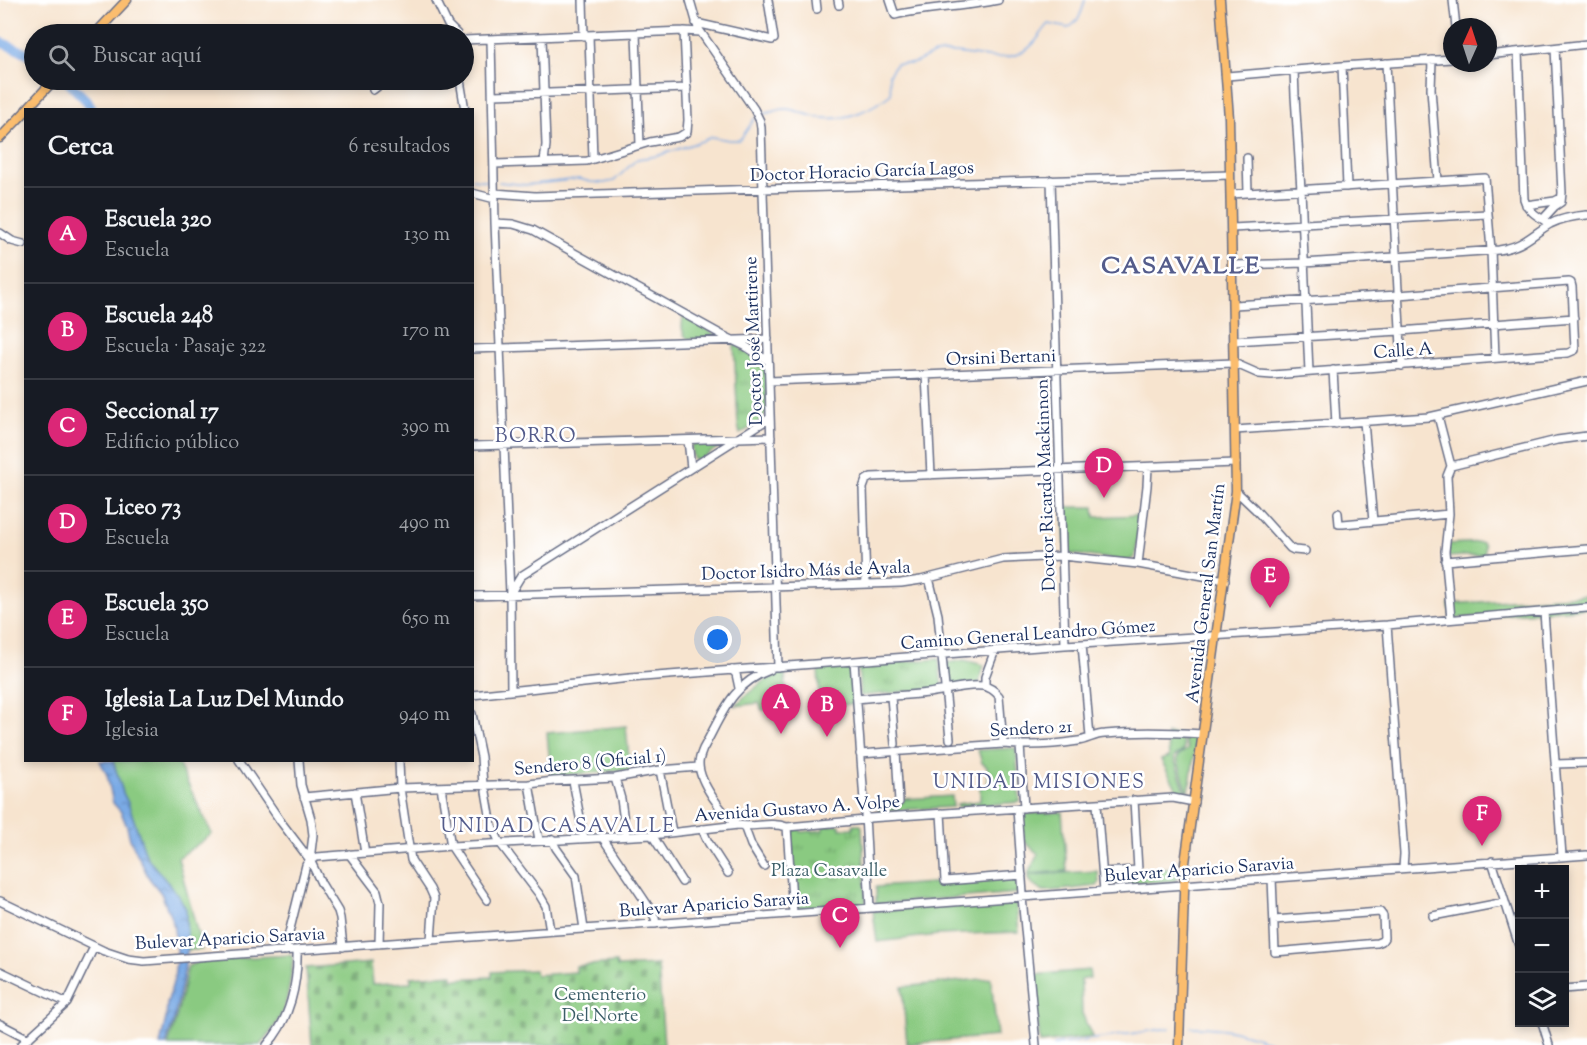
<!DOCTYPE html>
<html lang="es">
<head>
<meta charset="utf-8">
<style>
	:root { --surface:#171b24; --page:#242831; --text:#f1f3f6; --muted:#9ea1a6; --line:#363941; --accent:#db2777 }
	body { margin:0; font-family:"Sorts Mill Goudy",serif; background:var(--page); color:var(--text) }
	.controls { position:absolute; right:18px; bottom:18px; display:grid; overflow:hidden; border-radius:0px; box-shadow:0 3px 9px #0003 }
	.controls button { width:54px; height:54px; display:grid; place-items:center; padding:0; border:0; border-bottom:2px solid var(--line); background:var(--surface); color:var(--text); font:30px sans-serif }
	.compass { position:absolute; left:1443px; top:18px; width:54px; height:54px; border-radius:50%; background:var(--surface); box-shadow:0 3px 9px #0003; rotate:3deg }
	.you { position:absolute; left:718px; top:640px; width:21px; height:21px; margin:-15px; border:4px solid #fff; border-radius:50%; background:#1a73e8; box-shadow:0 0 0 9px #1a73e833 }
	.badge { display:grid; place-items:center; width:39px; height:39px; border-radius:50%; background:var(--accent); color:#fff; font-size:20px; font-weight:700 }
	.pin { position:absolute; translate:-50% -50px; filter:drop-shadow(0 2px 3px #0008) }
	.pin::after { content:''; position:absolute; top:32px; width:21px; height:18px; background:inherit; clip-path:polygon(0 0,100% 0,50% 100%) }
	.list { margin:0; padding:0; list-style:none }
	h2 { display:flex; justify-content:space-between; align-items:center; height:78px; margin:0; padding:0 24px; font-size:26px }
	h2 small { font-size:20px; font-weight:400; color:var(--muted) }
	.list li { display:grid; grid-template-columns:39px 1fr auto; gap:18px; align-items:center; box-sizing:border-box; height:96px; padding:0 24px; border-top:2px solid var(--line) }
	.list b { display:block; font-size:22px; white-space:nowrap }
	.list p { margin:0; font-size:20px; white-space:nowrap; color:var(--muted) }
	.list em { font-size:20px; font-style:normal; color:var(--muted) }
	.icon { flex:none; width:33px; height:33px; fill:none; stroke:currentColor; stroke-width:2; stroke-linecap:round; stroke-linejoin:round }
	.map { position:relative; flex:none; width:1587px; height:1045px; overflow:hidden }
	.search { position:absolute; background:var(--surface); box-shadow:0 3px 9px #0003; left:24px; top:24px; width:450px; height:66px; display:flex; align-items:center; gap:15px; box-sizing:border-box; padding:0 21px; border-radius:33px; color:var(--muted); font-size:22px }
	.panel { position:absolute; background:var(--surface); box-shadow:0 3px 9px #0003; left:24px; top:108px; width:450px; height:654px; border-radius:0px }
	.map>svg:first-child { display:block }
	.grass { fill:#8aca81; stroke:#527c70; stroke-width:1.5 }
	.cemetery { fill:url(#cemetery-stones); stroke:#527c70; stroke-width:1.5 }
	.park { fill:url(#park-tufts); stroke:#527c70; stroke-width:1.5 }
	.water { fill:url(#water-ripples); stroke:#4a6ca2; stroke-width:1.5 }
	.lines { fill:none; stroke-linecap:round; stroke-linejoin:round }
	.stream { stroke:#7aaae5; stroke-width:1.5 }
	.river { stroke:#7aaae5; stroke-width:10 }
	.minor-casing { stroke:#686e86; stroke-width:10 }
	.major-casing { stroke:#686e86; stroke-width:11 }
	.minor { stroke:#fff; stroke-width:7 }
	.major { stroke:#fbbd6e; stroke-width:8 }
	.labels { text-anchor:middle; stroke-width:5; stroke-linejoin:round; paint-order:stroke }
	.street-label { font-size:18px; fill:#1b2f5e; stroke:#fff }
	.park-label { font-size:18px; fill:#3c5e68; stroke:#fff }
	.neighbourhood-label { font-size:20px; letter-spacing:1.5px; fill:#545c8b; stroke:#fff }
	.district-label { font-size:24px; font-weight:bold; letter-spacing:1.5px; fill:#545c8b; stroke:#fff }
</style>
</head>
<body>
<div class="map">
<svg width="1587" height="1045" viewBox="0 0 1587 1045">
	<defs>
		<pattern id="cemetery-stones" width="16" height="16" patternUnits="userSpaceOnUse" patternTransform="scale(1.5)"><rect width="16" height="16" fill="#8aca81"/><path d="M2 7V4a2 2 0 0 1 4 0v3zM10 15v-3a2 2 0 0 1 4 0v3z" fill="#70a46d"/></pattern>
		<pattern id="park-tufts" width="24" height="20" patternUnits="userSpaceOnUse" patternTransform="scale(1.5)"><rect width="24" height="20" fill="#8aca81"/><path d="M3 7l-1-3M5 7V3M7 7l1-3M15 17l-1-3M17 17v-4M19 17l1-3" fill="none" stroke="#70a46d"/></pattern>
		<pattern id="water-ripples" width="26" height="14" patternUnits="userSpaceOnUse" patternTransform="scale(1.5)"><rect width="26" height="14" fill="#7aaae5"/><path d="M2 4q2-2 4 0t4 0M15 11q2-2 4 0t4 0" fill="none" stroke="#638bbd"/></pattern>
	</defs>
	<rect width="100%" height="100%" fill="#fff"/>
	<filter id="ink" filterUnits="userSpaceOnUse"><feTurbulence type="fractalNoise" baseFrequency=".0167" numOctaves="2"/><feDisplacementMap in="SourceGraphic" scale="12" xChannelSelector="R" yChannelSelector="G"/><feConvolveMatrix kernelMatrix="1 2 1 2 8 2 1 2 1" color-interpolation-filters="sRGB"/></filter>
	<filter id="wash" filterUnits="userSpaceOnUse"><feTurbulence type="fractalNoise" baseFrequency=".008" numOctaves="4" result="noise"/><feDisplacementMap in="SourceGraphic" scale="24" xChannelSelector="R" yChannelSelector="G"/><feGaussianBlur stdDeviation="1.35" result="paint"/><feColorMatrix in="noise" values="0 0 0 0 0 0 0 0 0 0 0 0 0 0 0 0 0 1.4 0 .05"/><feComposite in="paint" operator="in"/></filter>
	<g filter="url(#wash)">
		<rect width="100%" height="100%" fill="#f7e4cf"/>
		<path class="grass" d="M684 316 721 338 689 339C681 336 681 323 684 316Z
			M696 442H718L720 446 698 461 693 458 691 446Z
			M1064 507H1094L1095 517 1141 515 1135 557 1128 561 1065 553Z
			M1482 542 1484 545V555L1448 557V544Z
			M1587 595V608L1451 619 1449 604Z
			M964 660 984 665 979 684 949 685 946 663Z
			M785 673 787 708 762 710 759 703 735 706C746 694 768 675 785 673Z
			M626 726 630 770 551 776 547 733Z
			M1167 734 1185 735 1181 739 1184 746 1183 751 1175 756 1174 758 1186 793 1183 796 1180 795 1161 760 1169 757Z
			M1197 735 1189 791 1187 790 1177 759 1179 755 1188 749 1184 739 1186 736Z
			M1016 748 1020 802 958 807 957 804 980 801V787L988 785 987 767 982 763 978 750Z
			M113 761H177L212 834 178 858 202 950H187L186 909 178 895 147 858 128 803 123 793Z
			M952 796 953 807 879 811 878 807 885 804 903 802 904 799Z
			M1062 812 1067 871 1028 874 1038 854 1024 841 1022 814Z
			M1177 868V878L1175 881 1111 884V873Z
			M1098 871 1099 883 1097 886C1084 887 1055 892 1044 891 1036 889 1030 883 1028 875Z
			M1017 877 1018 893 876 904V887Z
			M997 903 1002 905 1016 904 1019 932 938 935 877 942 873 911Z
			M291 955 293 960C288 998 287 1015 260 1045H168L176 1019 188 966 203 960Z
			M1089 970 1090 978 1081 980 1082 1013 1092 1037 1040 1043 1033 975Z
			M991 978 997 1036 907 1044 902 987Z"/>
		<path class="cemetery" d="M371 963 373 984 411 982V977L452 974 453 979 492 977V972L535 970 536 975 576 972V966L616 963 617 967 658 965 664 1045H312L306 968Z"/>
		<path class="park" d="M734 344 763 362 766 370 767 410C763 422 750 427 740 434L738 425Z
			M939 659 942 688 860 696 858 665Z
			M851 666 854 704 820 706 818 669Z
			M853 824H860L862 827 866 905 799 908 796 903 791 836C793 831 795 829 800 828L801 832 823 830V826L840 825V829L853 828Z"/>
		<path class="water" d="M100 761H113L123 793 128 803 147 858 178 895 186 909V927L188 945 183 978 174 1019 166 1045H160L166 1018 167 1004 174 979 177 951 173 923 161 893 149 878 143 866 130 839 127 827 121 812 113 803 107 775Z"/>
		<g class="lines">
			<path class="stream" d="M762 114C770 113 778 109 785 109 796 109 810 117 822 118 847 121 872 109 891 94L889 74 896 64C902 63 909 65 914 63 922 61 928 55 936 54 965 48 997 67 1024 51 1036 45 1040 33 1049 24L1068 28C1079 22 1082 12 1085 0
				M472 179 488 181
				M499 182 526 185 579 179 591 182 604 183 614 181 637 159 657 156 702 141 712 137 729 140H739C746 133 749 126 755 118
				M1191 1027C1227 1026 1247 1034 1280 1045
				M1054 1045 1170 1028"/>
			<path class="river" d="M0 42 34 56
				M66 80 87 101 92 110"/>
		</g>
	</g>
	<g filter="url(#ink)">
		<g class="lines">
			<defs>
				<path id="minor" d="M436 0 448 25 457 34
					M583 0 584 36
					M690 0 698 28 754 109 760 121 761 128 778 667
					M816 0 817 9
					M838 0 839 5
					M890 0 895 15C929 7 964 7 998 0
					M1453 0 1456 27
					M696 23 772 40 774 39 768 0
					M636 33 640 145
					M589 35 593 159
					M542 38 546 145 544 162
					M464 40 684 31 700 32
					M491 40 495 223 510 594 511 691
					M1518 52 1524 199C1528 212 1539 217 1550 224
					M1488 55 1587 44
					M1432 60 1431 89 1438 181
					M1386 63 1402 366
					M1342 66 1347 187
					M1294 70 1295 96 1301 190 1309 372
					M1227 76 1342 66 1452 59
					M460 80 465 110
					M373 90 386 80
					M493 95 687 88
					M1247 158 1248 193
					M495 164 587 161 650 142 679 137 687 132 688 120 684 31
					M1051 180 1065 645
					M472 193 495 199
					M495 193 535 196 564 195 1230 175
					M1231 194 1485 178 1491 250 1495 358
					M1526 205 1555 201 1561 198
					M1543 219 1555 206 1561 202 1562 193 1555 48
					M495 223 513 224 533 230 724 336 745 346 768 361
					M1232 228 1487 214
					M0 233 12 241 23 244
					M1233 265 1304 263 1499 250C1524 246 1530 236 1550 224 1561 218 1575 216 1587 215
					M1234 341 1400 331 1574 318
					M472 349 768 339
					M1333 370 1336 424
					M926 375 931 475
					M769 381 1234 363 1259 374 1272 375 1568 353 1575 350 1572 287 1571 283 1569 282 1398 295 1234 305
					M1438 416 1451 466 1447 476 1449 514 1445 551 1451 619
					M1364 422 1373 521
					M1235 430 1429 417 1587 381
					M688 440 691 468
					M472 446 771 437
					M1451 466 1557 440 1587 436
					M1236 491 1255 509 1290 548 1294 550 1305 551
					M1338 513 1339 524H1343L1449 514
					M1445 561 1587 549
					M1138 564 1147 486 1148 467
					M929 578 938 615 950 739
					M866 584 863 488 866 480 871 477 1236 463
					M510 594 521 576 770 418
					M472 596 901 583 921 580 1003 559 1062 556 1138 564 1225 580
					M1544 612 1562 856
					M1387 625 1404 854 1403 868
					M1082 644 1090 737
					M854 661 865 815 870 908
					M732 670 736 674 739 688
					M985 686V677L995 650
					M472 695 630 678 747 669 1065 645 1387 625 1587 608
					M891 697 895 744
					M857 699C881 696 904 696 928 693 945 691 965 684 983 686 990 687 995 691 999 696L1003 744
					M472 714 481 757 483 785
					M1020 745 1024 808
					M896 752 899 802
					M860 754 1003 744C1028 746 1054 745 1078 741 1087 740 1095 734 1105 734 1138 731 1171 732 1203 734
					M239 760 281 822 310 860 321 883 338 911 340 918 343 947
					M399 760 400 788 411 860 430 889 434 898 431 940
					M1555 764 1587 763
					M660 770 672 832
					M615 778 621 799 626 836
					M573 781 584 838
					M529 784 539 840
					M441 787 451 846 487 900
					M355 792 365 853
					M486 792 492 826 500 843 539 894 546 906 550 931
					M304 797 400 788 529 784 554 781 615 778 660 770 699 767
					M1097 804 1104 891
					M1017 809 1023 894 1022 897 1036 1045
					M941 813 945 881 1022 875
					M738 825C723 815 699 782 699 764 699 758 701 754 703 749 722 715 731 684 770 670
					M744 826 751 845 764 866
					M787 827 793 913
					M702 829 708 842 728 873
					M652 835 682 882
					M602 837 651 910 655 918 656 924
					M552 839 556 848 576 876 584 929
					M349 854 377 891 380 903 379 944
					M310 860 317 857 451 846 652 835 738 825C754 828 770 821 787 827L865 820 869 818 1173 798 1194 802
					M1492 861 1520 949
					M1103 872 1138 870 1134 800
					M1272 878 1275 952 1377 943 1382 941 1384 938 1383 916 1380 912 1274 920
					M0 901 104 951 128 959 144 961 927 904 1587 855
					M1433 916 1505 902
					M286 951 289 933 306 865 310 860 313 835 311 819 301 785 299 760
					M0 971 67 1003
					M1564 989 1587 987
					M1542 1022 1549 1045
					M0 1024 27 1038
					M21 1045 67 1003 94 947
					M267 1045C290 1020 298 983 297 950"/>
				<path id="major" d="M95 34 127 0
					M26 110 54 80
					M0 138 26 111
					M1179 1045 1185 863 1236 491 1229 118 1220 0"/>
			</defs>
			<use href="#minor" class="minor-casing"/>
			<use href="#major" class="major-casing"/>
			<use href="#minor" class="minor"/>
			<use href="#major" class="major"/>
		</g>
	</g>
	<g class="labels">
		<g class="street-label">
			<text transform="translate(862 171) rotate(-2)" y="6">Doctor Horacio García Lagos</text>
			<text transform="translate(753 341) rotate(-92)" y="6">Doctor José Martirene</text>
			<text transform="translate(1403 350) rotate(-4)" y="6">Calle A</text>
			<text transform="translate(1001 357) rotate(-2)" y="6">Orsini Bertani</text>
			<text transform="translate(1045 485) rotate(-92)" y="6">Doctor Ricardo Mackinnon</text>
			<text transform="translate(806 570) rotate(-2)" y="6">Doctor Isidro Más de Ayala</text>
			<text transform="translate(1205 593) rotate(-83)" y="6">Avenida General San Martín</text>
			<text transform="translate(1028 634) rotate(-4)" y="6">Camino General Leandro Gómez</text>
			<text transform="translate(1031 728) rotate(-3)" y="6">Sendero 21</text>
			<text transform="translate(590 762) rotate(-5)" y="6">Sendero 8 (Oficial 1)</text>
			<text transform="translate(797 808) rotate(-4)" y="6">Avenida Gustavo A. Volpe</text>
			<text transform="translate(1199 869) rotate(-4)" y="6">Bulevar Aparicio Saravia</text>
			<text transform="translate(714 904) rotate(-4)" y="6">Bulevar Aparicio Saravia</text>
			<text transform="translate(230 938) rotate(-3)" y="6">Bulevar Aparicio Saravia</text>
		</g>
		<g class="park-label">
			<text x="829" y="876">Plaza Casavalle</text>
			<text x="600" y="1000">Cementerio<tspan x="600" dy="21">Del Norte</tspan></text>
		</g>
		<g class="neighbourhood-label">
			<text x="536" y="442">BORRO</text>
			<text x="1039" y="788">UNIDAD MISIONES</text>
			<text x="558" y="832">UNIDAD CASAVALLE</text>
		</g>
		<g class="district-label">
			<text x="1181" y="273">CASAVALLE</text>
		</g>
	</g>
</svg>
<div class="controls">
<button>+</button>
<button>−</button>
<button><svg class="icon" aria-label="layers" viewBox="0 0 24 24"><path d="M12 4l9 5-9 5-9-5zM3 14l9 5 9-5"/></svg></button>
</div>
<svg class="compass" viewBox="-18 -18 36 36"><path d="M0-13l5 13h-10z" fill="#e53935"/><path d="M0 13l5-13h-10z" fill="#9ea1a6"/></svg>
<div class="you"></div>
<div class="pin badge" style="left:781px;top:734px">A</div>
<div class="pin badge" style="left:827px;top:737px">B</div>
<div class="pin badge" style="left:840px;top:948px">C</div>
<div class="pin badge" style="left:1104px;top:498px">D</div>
<div class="pin badge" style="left:1270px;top:608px">E</div>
<div class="pin badge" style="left:1482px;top:846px">F</div>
<div class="search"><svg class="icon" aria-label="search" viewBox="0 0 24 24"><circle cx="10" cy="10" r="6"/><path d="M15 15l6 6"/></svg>Buscar aquí</div>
<section class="panel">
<h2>Cerca<small>6 resultados</small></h2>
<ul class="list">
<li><span class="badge">A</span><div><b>Escuela 320</b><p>Escuela</p></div><em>130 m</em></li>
<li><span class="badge">B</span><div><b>Escuela 248</b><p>Escuela · Pasaje 322</p></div><em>170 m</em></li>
<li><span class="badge">C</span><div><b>Seccional 17</b><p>Edificio público</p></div><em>390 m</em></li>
<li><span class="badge">D</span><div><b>Liceo 73</b><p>Escuela</p></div><em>490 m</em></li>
<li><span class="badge">E</span><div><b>Escuela 350</b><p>Escuela</p></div><em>650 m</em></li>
<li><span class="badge">F</span><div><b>Iglesia La Luz Del Mundo</b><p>Iglesia</p></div><em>940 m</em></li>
</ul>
</section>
</div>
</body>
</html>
